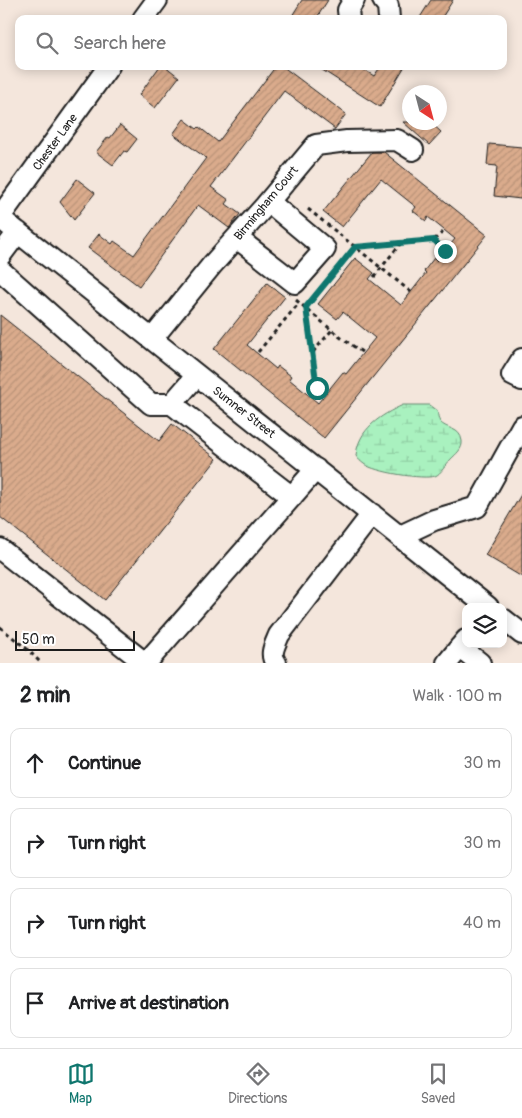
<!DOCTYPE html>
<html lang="en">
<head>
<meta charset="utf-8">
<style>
	:root { --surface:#fff; --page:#f6f6f6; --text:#202124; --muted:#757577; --line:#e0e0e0; --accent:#0f766e }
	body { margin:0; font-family:Pangolin,sans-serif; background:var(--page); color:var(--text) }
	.controls { position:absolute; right:15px; bottom:15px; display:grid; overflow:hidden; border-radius:10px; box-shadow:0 2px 12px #0003 }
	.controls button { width:45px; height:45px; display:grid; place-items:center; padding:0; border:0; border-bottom:1px solid var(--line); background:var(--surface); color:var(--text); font:25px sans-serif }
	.compass { position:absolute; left:402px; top:85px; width:45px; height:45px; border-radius:50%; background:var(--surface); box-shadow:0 2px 12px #0003; rotate:144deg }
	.scale { position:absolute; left:15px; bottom:12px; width:120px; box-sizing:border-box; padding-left:5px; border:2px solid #1c1c1c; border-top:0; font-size:14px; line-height:18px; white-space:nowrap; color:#1c1c1c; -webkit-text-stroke:4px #fff; paint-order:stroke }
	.stop { position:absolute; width:15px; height:15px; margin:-11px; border:4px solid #0f766e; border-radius:50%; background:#fff }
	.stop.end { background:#0f766e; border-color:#fff; box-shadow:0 1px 5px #0008 }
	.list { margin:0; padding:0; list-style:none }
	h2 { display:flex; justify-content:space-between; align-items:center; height:65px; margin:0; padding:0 20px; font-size:21px }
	h2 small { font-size:16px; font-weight:400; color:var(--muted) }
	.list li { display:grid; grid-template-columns:32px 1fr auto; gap:15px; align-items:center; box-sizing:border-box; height:70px; margin:0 10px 10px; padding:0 10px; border:1px solid var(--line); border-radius:10px }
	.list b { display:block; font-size:19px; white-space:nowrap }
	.list em { font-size:16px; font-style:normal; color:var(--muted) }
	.icon { flex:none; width:28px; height:28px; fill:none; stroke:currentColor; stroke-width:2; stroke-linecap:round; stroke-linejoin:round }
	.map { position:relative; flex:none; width:522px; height:663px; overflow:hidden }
	.search { position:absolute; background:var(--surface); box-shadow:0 2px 12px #0003; left:15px; right:15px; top:15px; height:55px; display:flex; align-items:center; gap:12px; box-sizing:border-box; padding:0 18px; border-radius:10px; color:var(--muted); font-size:19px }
	.sheet { height:385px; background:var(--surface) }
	nav { display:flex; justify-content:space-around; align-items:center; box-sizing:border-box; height:70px; border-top:1px solid var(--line); background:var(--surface); font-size:14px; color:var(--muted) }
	nav a { display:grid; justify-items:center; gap:2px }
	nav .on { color:var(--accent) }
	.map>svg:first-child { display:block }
	.wetland { fill:url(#wetland-marsh); stroke:#62866e }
	.building { fill:url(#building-hatch); stroke:#1c1c1c }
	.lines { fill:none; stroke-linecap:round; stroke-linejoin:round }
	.minor-casing { stroke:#1c1c1c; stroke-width:24 }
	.path { stroke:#1c1c1c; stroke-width:3; stroke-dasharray:4 4; stroke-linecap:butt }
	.minor { stroke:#fff; stroke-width:20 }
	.route { stroke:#0f766e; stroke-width:6 }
	.labels { text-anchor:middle; stroke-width:4.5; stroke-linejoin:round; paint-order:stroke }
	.street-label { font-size:12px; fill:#1c1c1c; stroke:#fff }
</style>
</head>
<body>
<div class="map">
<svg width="522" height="663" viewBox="0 0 522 663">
	<defs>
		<pattern id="wetland-marsh" width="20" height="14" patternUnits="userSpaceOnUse" patternTransform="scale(1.25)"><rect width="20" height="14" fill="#a9f1bf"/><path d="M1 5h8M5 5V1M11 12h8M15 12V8" fill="none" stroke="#91cea4"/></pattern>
		<pattern id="building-hatch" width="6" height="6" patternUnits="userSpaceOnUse" patternTransform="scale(1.25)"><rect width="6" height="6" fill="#daab8c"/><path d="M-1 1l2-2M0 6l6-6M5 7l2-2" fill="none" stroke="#ba9378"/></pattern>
	</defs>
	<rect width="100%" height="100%" fill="#f4e6dc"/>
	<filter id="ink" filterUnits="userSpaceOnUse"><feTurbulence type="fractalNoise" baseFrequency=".02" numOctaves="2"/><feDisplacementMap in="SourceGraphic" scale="10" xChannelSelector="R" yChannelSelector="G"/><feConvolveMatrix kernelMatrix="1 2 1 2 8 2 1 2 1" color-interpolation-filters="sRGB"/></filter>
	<g filter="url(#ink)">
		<path class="wetland" d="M403 405H429L437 411C438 414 438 419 440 422 447 430 460 427 462 441 463 449 456 454 451 459 446 464 441 474 435 476 424 480 374 472 364 464 361 462 358 459 356 456 358 429 381 415 403 405Z"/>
		<path class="building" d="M302 0H328L316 19H290Z
			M431 0H453L441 19H419Z
			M160 66H165L179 77 155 108 139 95Z
			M276 66H282L346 114 335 129 284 91 211 187 229 200 226 204 240 214 229 228 198 205 139 286 88 248 99 234 112 244 114 241 134 255 206 158 173 134 184 119 197 129 199 127 218 142Z
			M316 66H358L374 76 381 66H405L380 107Z
			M403 122H430L441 132 429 145Z
			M120 125 137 139 127 152 124 151 113 165 96 152 108 137 110 138Z
			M489 144 522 147 521 199 494 196 497 166 487 165Z
			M372 152H384L487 235 324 438 214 349 267 283 285 297 247 345 276 369 278 366 291 376 289 379 318 403 343 372 346 374 375 338 343 312 337 319 318 304 355 258 374 273 369 279 401 305 426 273 424 271 434 258 437 261 455 239 428 217 426 221 413 211 416 207 381 179 342 227 323 212Z
			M77 179 95 193 74 220 60 202Z
			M0 315 159 441 172 424 217 459 105 600 0 517Z
			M522 493V577L485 555Z"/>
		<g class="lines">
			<defs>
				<path id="minor" d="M383 0 388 6 389 19
					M143 19 157 0
					M349 19 348 10 354 0
					M0 217 109 66
					M0 218 488 607
					M237 238 295 283 325 249 269 202
					M0 256 18 232
					M0 270 151 404H172
					M152 339 212 265 265 206 316 145 347 141 397 140 413 150
					M522 359 512 375 522 380
					M197 375 172 404 292 497
					M400 536 434 520 477 507 522 426
					M0 549 145 663
					M503 619 522 634
					M460 647 480 663
					M146 663 316 469
					M276 663C269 654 275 645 279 635L372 514
					M447 663 466 640"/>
			</defs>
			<use href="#minor" class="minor-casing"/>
			<path class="path" d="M308 209 411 292
				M434 240 443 232
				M356 247 434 240 445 251
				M374 277 400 244
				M296 300 340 337 362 352
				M258 352 299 303
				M313 352 332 330
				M312 395 317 388 306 307 355 247
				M0 627 27 649 41 663"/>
			<use href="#minor" class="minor"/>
		</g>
	</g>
	<g class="lines" filter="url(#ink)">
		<path class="route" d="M317 388 306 307 355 247 434 240 445 251"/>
	</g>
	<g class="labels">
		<g class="street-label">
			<text transform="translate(55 142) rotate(-54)" y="4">Chester Lane</text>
			<text transform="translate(266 203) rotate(-50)" y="4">Birmingham Court</text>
			<text transform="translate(244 412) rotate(38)" y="4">Sumner Street</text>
		</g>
	</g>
</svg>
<div class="controls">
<button><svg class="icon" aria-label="layers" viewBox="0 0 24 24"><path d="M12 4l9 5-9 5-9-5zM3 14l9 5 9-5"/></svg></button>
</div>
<svg class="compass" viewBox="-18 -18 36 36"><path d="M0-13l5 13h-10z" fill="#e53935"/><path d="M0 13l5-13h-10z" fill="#757577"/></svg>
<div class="scale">50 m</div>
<div class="stop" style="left:317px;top:388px"></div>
<div class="stop end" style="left:445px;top:251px"></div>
<div class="search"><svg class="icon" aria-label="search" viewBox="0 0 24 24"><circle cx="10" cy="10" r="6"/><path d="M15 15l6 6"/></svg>Search here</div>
</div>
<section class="sheet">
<h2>2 min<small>Walk · 100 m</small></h2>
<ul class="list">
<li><svg class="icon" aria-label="ahead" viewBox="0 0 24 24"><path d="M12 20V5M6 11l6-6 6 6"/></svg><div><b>Continue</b></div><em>30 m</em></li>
<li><svg class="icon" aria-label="right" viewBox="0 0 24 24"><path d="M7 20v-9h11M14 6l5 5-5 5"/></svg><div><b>Turn right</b></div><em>30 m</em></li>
<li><svg class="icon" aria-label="right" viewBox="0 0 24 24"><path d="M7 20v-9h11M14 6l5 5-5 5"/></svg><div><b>Turn right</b></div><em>40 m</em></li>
<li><svg class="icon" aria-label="arrive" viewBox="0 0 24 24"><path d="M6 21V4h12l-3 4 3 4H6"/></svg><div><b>Arrive at destination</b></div></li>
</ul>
</section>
<nav>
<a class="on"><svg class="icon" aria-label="map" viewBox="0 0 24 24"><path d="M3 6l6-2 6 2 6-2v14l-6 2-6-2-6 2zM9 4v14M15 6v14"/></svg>Map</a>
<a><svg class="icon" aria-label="directions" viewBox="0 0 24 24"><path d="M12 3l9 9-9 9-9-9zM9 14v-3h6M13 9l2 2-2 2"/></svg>Directions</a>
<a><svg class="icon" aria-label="saved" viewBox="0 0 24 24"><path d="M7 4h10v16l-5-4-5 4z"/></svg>Saved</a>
</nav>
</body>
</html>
